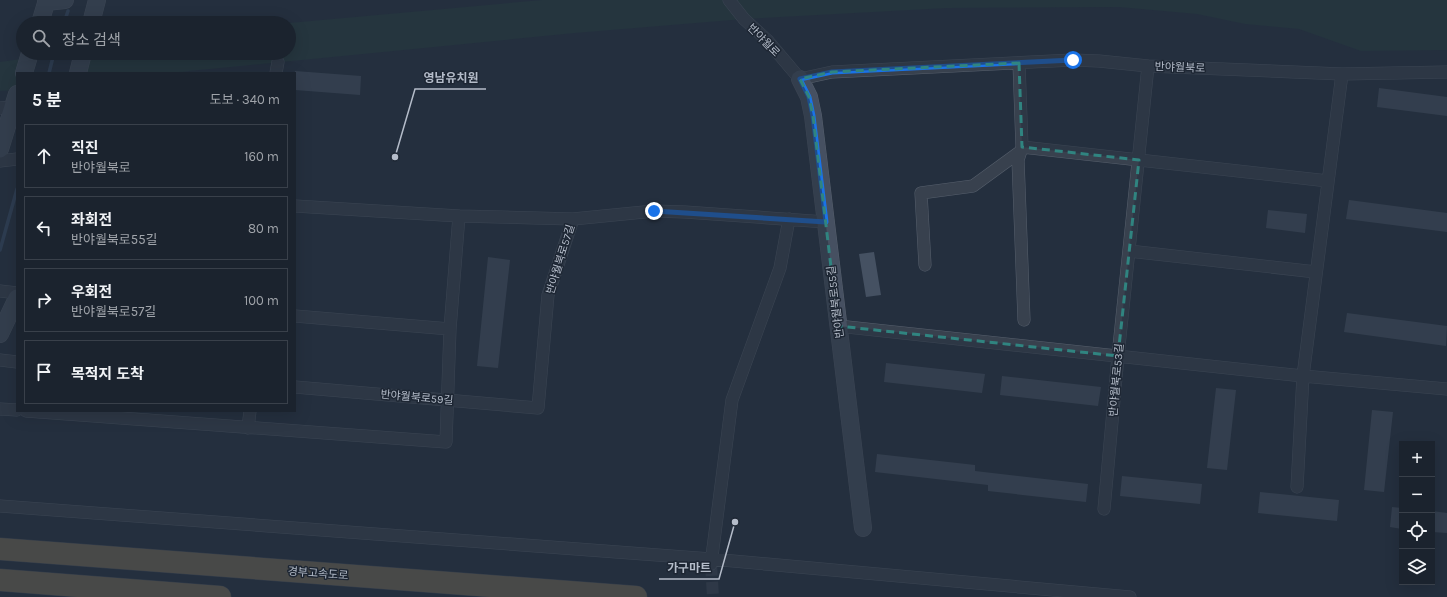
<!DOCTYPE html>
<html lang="ko">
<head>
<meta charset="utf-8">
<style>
	:root { --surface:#1b232e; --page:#242b36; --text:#f1f3f6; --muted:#a0a4aa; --line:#39404a }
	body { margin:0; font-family:Karla,"Noto Sans KR",sans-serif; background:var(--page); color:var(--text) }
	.controls { position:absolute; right:12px; bottom:12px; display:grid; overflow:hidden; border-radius:0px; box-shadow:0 4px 16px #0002 }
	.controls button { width:36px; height:36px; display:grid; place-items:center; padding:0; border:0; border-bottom:1px solid var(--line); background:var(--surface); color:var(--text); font:20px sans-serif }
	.stop { position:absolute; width:12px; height:12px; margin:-9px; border:3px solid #1a73e8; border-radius:50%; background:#fff }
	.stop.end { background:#1a73e8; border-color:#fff; box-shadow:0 1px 4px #0008 }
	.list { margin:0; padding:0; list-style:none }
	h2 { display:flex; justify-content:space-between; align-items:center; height:52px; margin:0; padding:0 16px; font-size:17px }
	h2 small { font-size:13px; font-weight:400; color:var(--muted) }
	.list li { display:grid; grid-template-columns:26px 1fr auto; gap:12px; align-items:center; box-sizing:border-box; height:64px; margin:0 8px 8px; padding:0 8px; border:1px solid var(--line); border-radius:0px }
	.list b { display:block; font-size:15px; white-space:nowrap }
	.list p { margin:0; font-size:13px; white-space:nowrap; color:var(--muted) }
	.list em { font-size:13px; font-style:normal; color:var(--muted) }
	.icon { flex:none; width:22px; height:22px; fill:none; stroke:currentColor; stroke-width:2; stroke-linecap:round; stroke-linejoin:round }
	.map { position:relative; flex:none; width:1447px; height:597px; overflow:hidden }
	.search { position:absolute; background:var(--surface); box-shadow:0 4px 16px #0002; left:16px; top:16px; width:280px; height:44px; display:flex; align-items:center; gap:10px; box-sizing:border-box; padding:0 14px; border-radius:22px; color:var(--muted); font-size:15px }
	.panel { position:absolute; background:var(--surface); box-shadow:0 4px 16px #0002; left:16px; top:72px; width:280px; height:340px; border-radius:0px }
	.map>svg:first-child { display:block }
	.green { fill:#263c3f }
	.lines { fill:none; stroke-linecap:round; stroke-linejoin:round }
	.stream { stroke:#394c67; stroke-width:3.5 }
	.building { fill:#455162 }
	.street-tunnel { stroke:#3a4453; stroke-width:12; stroke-dasharray:12 6; stroke-linecap:butt }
	.street-casing { stroke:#565f6c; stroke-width:13 }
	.secondary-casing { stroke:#565f6c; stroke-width:18 }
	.highway-casing { stroke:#434c59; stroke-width:23 }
	.street { stroke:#38414e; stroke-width:12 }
	.secondary { stroke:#465061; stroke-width:17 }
	.highway { stroke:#746855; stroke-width:22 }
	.route { stroke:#1a73e8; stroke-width:5 }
	.marked { fill:none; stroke:#308480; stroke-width:3; stroke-dasharray:8 5; stroke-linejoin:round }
	.labels { text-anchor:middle; stroke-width:3; stroke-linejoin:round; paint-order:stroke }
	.street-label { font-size:11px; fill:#b4bcc9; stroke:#1d2633 }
	.leader { fill:none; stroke:#b4bcc9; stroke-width:1.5 }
	.callout-dot { fill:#b4bcc9; stroke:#1d2633; stroke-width:1.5 }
	.callout-label { font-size:12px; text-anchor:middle; font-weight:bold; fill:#b4bcc9; stroke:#1d2633; stroke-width:3; stroke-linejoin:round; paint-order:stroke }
</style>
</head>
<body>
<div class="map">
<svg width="1447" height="597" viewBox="0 0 1447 597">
	<rect width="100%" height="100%" fill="#242f3e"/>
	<path class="green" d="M542 0H1447V50L1361 51 1299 29 1245 24 1197 14 1119 7 947 8 744 19 575 33 169 73H78L83 53H289V23Z
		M28 58 17 73V90L0 91V62Z"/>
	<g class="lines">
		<path class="stream" d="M64 23 68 11
			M49 73 54 53
			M0 250 17 189"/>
	</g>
	<path class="building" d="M295 71 361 76 360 95 295 90Z
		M1379 88 1447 97V116L1377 107Z
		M1349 200 1447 213V232L1346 219Z
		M1268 210 1307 214 1305 233 1266 228Z
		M874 252 881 295 866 297 859 254Z
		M488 257 510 260 498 368 477 366Z
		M1347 313 1447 326 1446 346 1344 332Z
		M886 363 985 374 982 393 884 382Z
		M1002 376 1101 387 1098 406 1000 395Z
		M1216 388 1236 390 1227 470 1207 468Z
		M1372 410 1393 412 1384 492 1364 490Z
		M877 454 975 465V471L1088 484 1086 502 988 491V485L875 472Z
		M1122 476 1202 484 1200 504 1120 496Z
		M1260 492 1339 500 1337 521 1258 513Z
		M1392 507 1402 508V529L1390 527Z
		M1432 511 1447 513V533L1432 532Z"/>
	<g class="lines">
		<path class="street-tunnel" d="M711 564 713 597"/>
		<defs>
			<path id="street" d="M729 0 744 19 767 40 800 79 832 72 1073 60 1099 61 1148 66 1342 74 1447 72
				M1019 63 1022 147 1018 160 1024 320
				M276 73 278 62
				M0 108 13 107
				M1022 147 1328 181
				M0 161 17 159
				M295 206 459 216 573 219
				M1129 251 1316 272
				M925 265 921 193 973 186 1021 151
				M0 291 17 293
				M295 316 450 329 459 216
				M838 326 1303 376 1447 389
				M0 360 17 362
				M295 387 538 408 548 295 573 219 654 211 685 212 826 222
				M0 409 17 410
				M26 411 446 442 450 329
				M248 428 250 411
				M1297 487 1303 376 1342 74
				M0 506 711 559 1130 597
				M1104 509 1118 356 1148 66
				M711 564 732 400 780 268 789 219"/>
			<path id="secondary" d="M46 2 65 0
				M40 23 47 0
				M91 23 97 0
				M24 73 30 53
				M78 73 83 53
				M800 79 809 97 813 116 863 528
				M0 149 17 94
				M0 334 17 298"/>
			<path id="highway" d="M0 549 636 597
				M0 580 220 597"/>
		</defs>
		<use href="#street" class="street-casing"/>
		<use href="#secondary" class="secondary-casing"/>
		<use href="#highway" class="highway-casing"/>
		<use href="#street" class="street"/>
		<use href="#secondary" class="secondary"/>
		<use href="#highway" class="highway"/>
	</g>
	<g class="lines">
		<path class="route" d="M654 211 826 222 813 116 809 97 800 79 832 72 1073 60"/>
	</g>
	<path d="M0 0H1447V597H0ZM1019 63 1022 147 1139 160 1118 356 838 326 813 116 809 97 800 79 832 72Z" fill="#242f3e" fill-opacity=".55" fill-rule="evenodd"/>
	<path class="marked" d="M1019 63 1022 147 1139 160 1118 356 838 326 813 116 809 97 800 79 832 72Z"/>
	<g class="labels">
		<g class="street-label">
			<text transform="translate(764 40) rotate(46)" y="4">반야월로</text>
			<text transform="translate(1180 67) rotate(2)" y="4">반야월북로</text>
			<text transform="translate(560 259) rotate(-73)" y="4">반야월북로57길</text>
			<text transform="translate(835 302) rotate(-97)" y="4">반야월북로55길</text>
			<text transform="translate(1116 380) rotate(-85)" y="4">반야월북로53길</text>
			<text transform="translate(417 397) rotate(5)" y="4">반야월북로59길</text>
			<text transform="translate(318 573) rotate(4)" y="4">경부고속도로</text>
		</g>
	</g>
	<path class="leader" d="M395 157L415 89H486M735 522L719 579H659"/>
	<g class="callout-dot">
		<circle cx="395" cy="157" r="4"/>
		<circle cx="735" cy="522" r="4"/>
	</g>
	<g class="callout-label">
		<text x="451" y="82">영남유치원</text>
		<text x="689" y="572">가구마트</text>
	</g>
</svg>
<div class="controls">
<button>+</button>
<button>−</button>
<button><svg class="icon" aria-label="locate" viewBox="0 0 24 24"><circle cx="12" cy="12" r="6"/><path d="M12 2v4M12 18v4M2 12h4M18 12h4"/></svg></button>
<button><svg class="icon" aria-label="layers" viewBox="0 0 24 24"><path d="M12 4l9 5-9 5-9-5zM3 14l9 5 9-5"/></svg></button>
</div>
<div class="stop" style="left:1073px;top:60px"></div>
<div class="stop end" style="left:654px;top:211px"></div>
<div class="search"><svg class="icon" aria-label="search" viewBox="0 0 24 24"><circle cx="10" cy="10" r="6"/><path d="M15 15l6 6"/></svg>장소 검색</div>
<section class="panel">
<h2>5 분<small>도보 · 340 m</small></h2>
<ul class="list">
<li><svg class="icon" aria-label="ahead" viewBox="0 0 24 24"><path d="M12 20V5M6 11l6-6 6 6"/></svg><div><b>직진</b><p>반야월북로</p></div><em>160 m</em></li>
<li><svg class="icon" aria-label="left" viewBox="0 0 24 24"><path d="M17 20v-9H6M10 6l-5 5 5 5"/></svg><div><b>좌회전</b><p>반야월북로55길</p></div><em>80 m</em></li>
<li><svg class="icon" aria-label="right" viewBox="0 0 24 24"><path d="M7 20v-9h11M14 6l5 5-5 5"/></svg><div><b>우회전</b><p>반야월북로57길</p></div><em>100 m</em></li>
<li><svg class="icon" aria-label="arrive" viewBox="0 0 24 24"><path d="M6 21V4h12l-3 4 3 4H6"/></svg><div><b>목적지 도착</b></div></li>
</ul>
</section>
</div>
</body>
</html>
